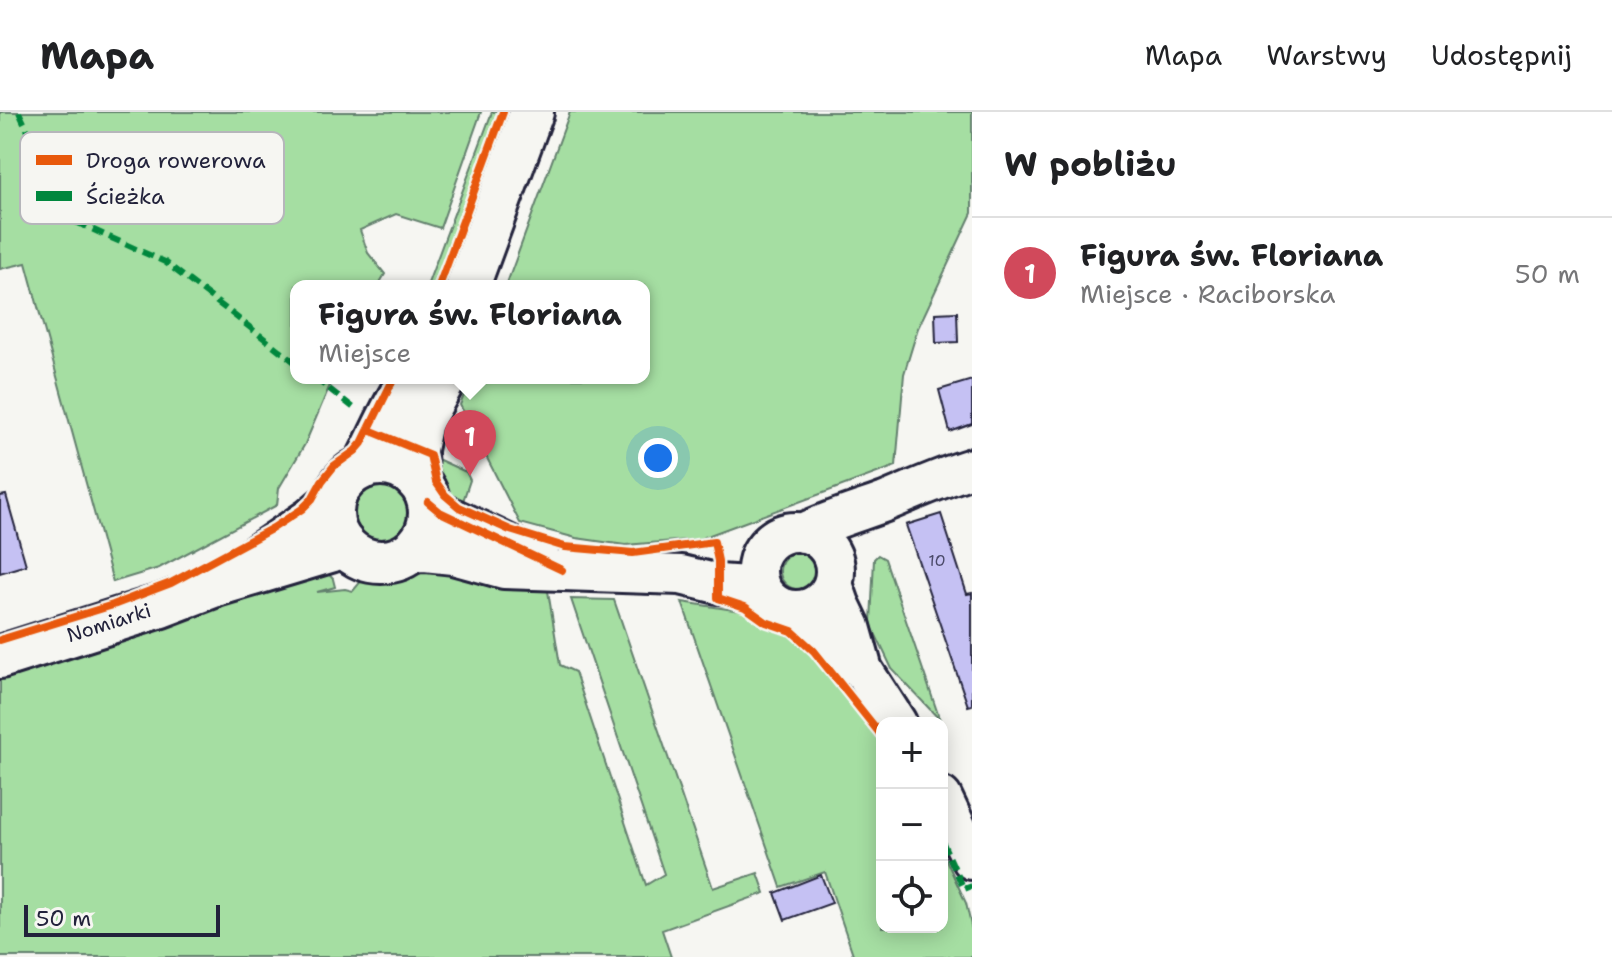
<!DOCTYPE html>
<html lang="pl">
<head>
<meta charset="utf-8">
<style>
	:root { --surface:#fff; --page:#f6f6f6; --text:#202124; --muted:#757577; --line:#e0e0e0; --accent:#d1495b }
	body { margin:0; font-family:"Shantell Sans",sans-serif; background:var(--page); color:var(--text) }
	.controls { position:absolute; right:24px; bottom:24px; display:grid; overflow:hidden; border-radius:16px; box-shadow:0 4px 20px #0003 }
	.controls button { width:72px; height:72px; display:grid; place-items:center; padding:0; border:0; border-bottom:2px solid var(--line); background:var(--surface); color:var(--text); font:40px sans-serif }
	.scale { position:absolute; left:24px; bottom:20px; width:196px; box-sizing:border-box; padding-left:8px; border:4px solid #22223b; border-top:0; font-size:22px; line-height:28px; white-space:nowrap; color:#22223b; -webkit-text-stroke:6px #f6f6f2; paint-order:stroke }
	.you { position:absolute; left:658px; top:346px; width:28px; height:28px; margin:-20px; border:6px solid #fff; border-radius:50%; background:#1a73e8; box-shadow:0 0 0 12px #1a73e833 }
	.badge { display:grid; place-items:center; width:52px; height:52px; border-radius:50%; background:var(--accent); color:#fff; font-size:26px; font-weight:700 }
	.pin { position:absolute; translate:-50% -66px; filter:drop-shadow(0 2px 4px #0008) }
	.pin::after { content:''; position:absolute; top:42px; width:28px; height:24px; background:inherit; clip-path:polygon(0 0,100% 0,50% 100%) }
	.popup { position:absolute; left:290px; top:168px; width:360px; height:104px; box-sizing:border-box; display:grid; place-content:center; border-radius:16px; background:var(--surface); filter:drop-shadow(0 2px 6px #0005); font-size:26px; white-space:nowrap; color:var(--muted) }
	.popup b { font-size:30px; color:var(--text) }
	.popup::after { content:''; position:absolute; left:50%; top:100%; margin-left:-16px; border:16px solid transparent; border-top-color:var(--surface) }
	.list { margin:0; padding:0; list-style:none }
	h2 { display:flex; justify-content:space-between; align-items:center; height:104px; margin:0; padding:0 32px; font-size:34px }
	h2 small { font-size:26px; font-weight:400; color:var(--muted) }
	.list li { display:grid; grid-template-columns:52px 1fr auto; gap:24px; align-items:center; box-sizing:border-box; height:112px; padding:0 32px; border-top:2px solid var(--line) }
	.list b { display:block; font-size:30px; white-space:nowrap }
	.list p { margin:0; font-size:26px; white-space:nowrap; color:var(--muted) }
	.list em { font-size:26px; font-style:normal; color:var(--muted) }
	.icon { flex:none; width:44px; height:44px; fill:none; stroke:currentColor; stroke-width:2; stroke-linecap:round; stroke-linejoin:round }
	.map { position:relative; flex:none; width:972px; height:845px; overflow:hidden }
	header { display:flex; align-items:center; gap:48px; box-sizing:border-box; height:112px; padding:0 40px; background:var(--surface); border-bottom:2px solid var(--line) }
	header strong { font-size:38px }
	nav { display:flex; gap:44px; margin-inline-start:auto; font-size:28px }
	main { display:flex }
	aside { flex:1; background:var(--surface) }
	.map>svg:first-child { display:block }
	.green { fill:#a5dea2; stroke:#64806e; stroke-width:2 }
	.building { fill:#c5c1f3; stroke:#22223b; stroke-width:2 }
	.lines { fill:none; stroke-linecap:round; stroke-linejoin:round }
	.secondary-casing { stroke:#22223b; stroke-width:44 }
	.primary-casing { stroke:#22223b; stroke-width:48 }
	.secondary { stroke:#f6f6f2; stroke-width:38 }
	.primary { stroke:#f6f6f2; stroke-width:42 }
	.quiet { stroke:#00873e; stroke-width:6; stroke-dasharray:12 6; stroke-linecap:butt }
	.cycleway-casing { stroke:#f6f6f2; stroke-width:13 }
	.cycleway { stroke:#e8590c; stroke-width:8 }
	.labels { text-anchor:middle; stroke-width:8; stroke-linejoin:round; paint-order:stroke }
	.number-label { font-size:16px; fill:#4b4a69 }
	.street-label { font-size:20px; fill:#22223b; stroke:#f6f6f2 }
	.key { fill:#f6f6f2; stroke:#b6b6bb; stroke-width:2 }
	.key-label { font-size:22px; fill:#22223b }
</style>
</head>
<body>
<header>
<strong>Mapa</strong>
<nav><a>Mapa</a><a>Warstwy</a><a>Udostępnij</a></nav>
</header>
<main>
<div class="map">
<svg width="972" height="845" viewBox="0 0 972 845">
	<rect width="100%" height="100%" fill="#f6f6f2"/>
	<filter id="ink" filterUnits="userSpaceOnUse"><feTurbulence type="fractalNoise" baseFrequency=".0125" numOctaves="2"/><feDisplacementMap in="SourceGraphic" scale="16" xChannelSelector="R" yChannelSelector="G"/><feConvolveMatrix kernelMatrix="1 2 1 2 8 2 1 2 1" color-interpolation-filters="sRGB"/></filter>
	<g filter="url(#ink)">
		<path class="green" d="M0 0H481L440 116 396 102 360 118 368 141 385 162 378 174H296V266H333L305 332 279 376 277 393 159 456 113 470 26 151 0 157Z
			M492 0H499L435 174H427Z
			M570 0H972V101L918 216 904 262 896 354 699 427 625 433 576 426 520 411 460 293 471 266H644V174H506Z
			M433 345 466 360 470 368 462 392C443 381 437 366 433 345Z
			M350 401a29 29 0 1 1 58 0a29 29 0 1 1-58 0Z
			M780 459a18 18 0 1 1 36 0a18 18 0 1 1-36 0Z
			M878 443 885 447 940 608 892 557 873 517 871 510 874 447Z
			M319 451 333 467 335 475 317 480 345 477 353 479 362 468C391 475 409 459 436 459 456 459 478 468 498 473 514 476 531 477 548 479L560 553 575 560 646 773 664 762 571 487 614 488 713 776 758 761 765 781 662 818 671 845H0V559Z
			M682 490 747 500 768 516 790 524 809 537 882 633V815H942V739L966 791 972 818V845H854L825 760 781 775Z"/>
		<path class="building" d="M957 200 958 230 936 231 935 201Z
			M972 268V312L950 320 939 278Z
			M6 383 26 453 0 461V384Z
			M941 402 967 482 972 481V593L968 594 906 413Z
			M821 763 832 791 785 808 775 781Z"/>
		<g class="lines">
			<defs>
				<path id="secondary" d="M428 390 440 400 541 448
					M757 459a39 39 0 1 1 78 0a39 39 0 1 1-78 0Z
					M803 421C830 408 858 400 885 390 914 378 942 365 972 356
					M407 441 425 440 453 443 504 457 681 463 718 472 747 474 762 479
					M833 472 840 492 851 515 863 558 897 611
					M791 498 810 511 838 541 863 558
					M942 685 972 748"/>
				<g id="primary">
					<path d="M468 174 532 0"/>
					<circle cx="381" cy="401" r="49"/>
					<path d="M364 355C380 325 392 294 411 266"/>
					<path d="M416 367 415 337 421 310 445 266"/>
					<path d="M246 452 312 407 333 389"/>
					<path id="s1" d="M0 545 161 494 216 473 330 439 344 433"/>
				</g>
			</defs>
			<use href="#secondary" class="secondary-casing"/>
			<use href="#primary" class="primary-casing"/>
			<use href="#secondary" class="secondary"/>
			<use href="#primary" class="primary"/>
			<path class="quiet" d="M19 0 69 107 165 150 296 251
				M315 266 354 296
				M942 729 964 777 972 774"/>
			<defs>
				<path id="cycleway" d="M439 174 503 0
					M369 318 430 343 436 370 445 383 459 395 510 418 565 435 633 441 714 430 718 449V486L745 495 766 510 792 519 814 539 882 624
					M428 390 440 400 562 458
					M0 528 113 493 171 471 273 416 302 397 312 387 322 369 334 354 355 339 362 331 394 266"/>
			</defs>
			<use href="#cycleway" class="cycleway-casing"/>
			<use href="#cycleway" class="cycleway"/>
		</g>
	</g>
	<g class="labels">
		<g class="number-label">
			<text x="937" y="454">10</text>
		</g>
		<g class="street-label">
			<text dy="7" stroke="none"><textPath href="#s1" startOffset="114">Nomiarki</textPath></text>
		</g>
	</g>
	<rect x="20" y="20" width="264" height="92" rx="12" class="key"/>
	<rect x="36" y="43" width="36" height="10" fill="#e8590c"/>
	<rect x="36" y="79" width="36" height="10" fill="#00873e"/>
	<g class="key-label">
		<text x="86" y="56">Droga rowerowa</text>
		<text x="86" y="92">Ścieżka</text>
	</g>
</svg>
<div class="controls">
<button>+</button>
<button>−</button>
<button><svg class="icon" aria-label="locate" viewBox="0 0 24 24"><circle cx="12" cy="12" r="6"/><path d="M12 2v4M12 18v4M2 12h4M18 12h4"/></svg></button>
</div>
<div class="scale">50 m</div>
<div class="you"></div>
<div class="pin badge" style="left:470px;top:364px">1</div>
<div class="popup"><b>Figura św. Floriana</b>Miejsce</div>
</div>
<aside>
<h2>W pobliżu<small></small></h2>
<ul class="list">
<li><span class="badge">1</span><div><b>Figura św. Floriana</b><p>Miejsce · Raciborska</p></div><em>50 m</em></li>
</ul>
</aside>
</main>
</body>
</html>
